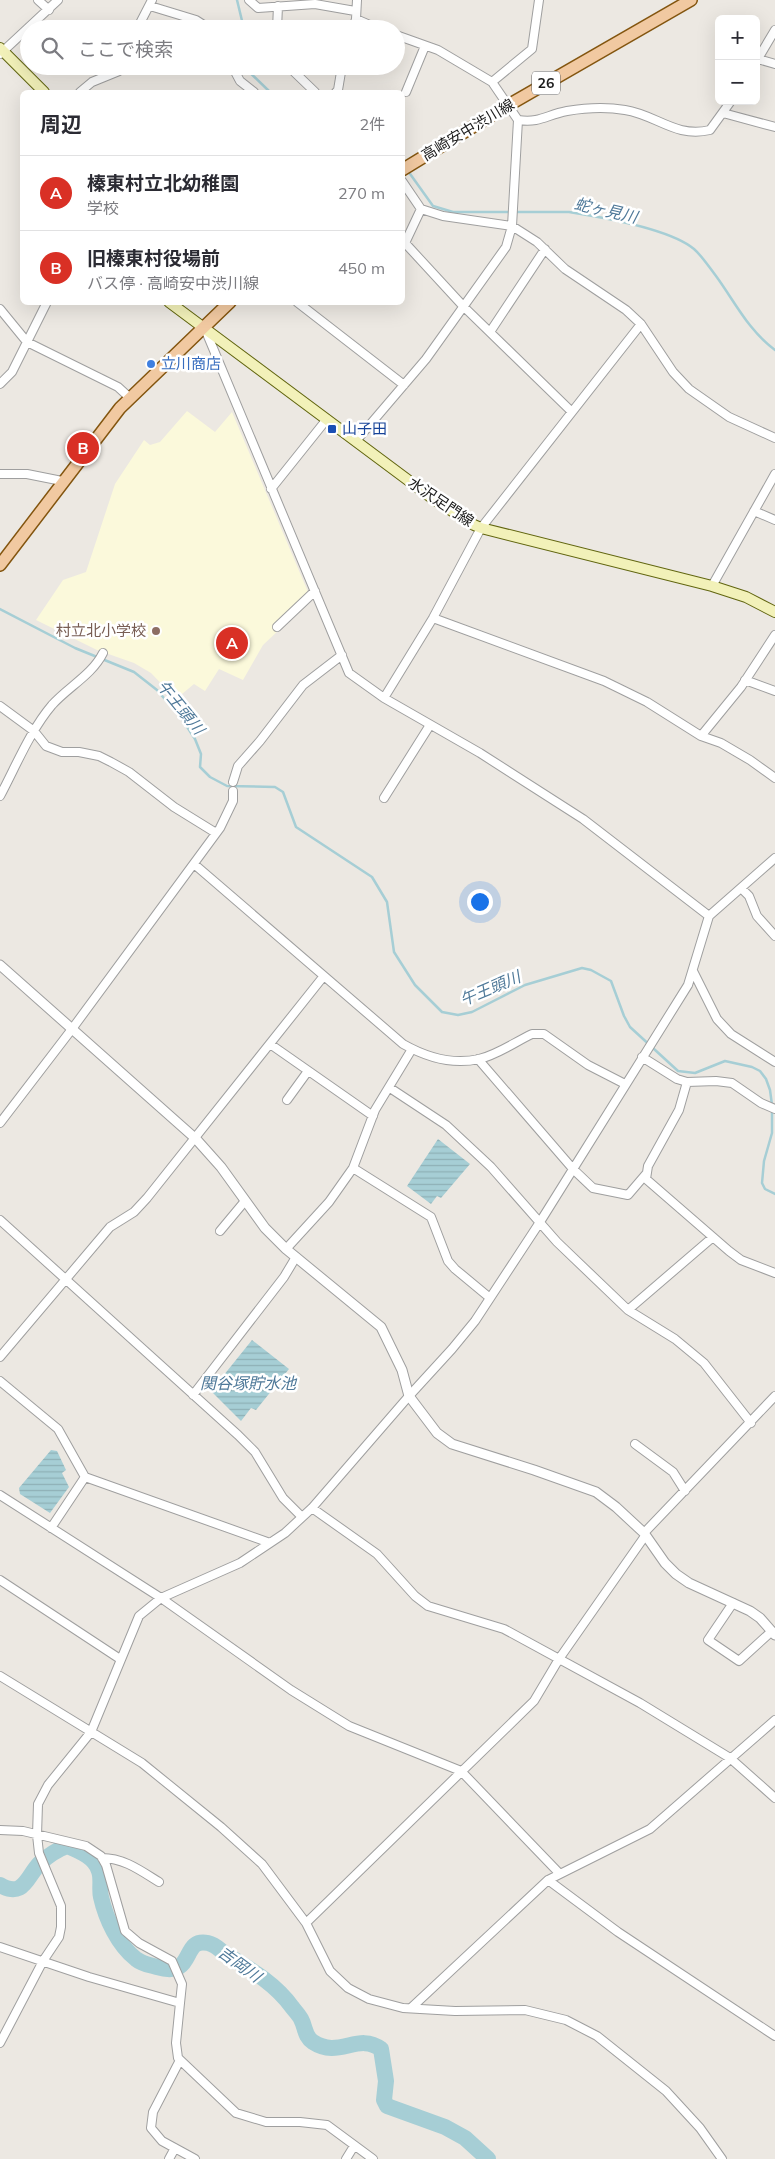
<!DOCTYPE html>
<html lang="ja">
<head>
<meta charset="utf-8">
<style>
	:root { --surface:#fff; --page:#f2f2f3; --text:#2b2b33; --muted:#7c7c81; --line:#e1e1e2; --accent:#d93025 }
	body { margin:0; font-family:Mulish,"Noto Sans JP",sans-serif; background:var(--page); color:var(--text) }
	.controls { position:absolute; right:15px; top:15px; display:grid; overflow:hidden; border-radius:8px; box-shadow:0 5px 20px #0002 }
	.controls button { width:45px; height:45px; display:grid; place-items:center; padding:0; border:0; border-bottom:1px solid var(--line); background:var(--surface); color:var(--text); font:25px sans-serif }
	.you { position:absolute; left:479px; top:901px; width:18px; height:18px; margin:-12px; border:4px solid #fff; border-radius:50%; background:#1a73e8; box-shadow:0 0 0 8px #1a73e833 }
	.badge { display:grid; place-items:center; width:32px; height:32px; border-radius:50%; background:var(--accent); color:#fff; font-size:16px; font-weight:700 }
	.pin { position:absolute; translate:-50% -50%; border:2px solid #fff; box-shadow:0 1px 5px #0006 }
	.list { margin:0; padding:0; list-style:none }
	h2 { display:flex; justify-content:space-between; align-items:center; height:65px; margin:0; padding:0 20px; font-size:21px }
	h2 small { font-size:16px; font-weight:400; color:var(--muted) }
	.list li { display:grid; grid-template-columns:32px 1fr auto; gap:15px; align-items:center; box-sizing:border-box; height:75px; padding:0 20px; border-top:1px solid var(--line) }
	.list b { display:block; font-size:19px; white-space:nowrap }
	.list p { margin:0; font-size:16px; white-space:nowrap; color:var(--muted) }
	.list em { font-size:16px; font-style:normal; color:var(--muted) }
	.icon { flex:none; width:28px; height:28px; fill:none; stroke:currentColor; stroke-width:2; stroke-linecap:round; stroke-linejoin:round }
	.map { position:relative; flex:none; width:775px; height:2159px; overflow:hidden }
	.search { position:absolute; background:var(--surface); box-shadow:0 5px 20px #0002; left:20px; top:20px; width:385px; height:55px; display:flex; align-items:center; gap:12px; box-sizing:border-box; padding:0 18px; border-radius:28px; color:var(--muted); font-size:19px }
	.panel { position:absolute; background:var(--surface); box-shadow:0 5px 20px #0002; left:20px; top:90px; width:385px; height:215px; border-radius:8px }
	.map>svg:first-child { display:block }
	.education { fill:#fbf9db }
	.water { fill:url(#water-rules) }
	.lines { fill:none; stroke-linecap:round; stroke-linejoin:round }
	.stream { stroke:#a6ced5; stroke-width:2.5 }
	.river { stroke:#a6ced5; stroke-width:16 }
	.minor-casing { stroke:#9f9f9f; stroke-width:10 }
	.tertiary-casing { stroke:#9f9f9f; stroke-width:11 }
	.secondary-casing { stroke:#61650f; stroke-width:12 }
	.primary-casing { stroke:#83550f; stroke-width:14 }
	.minor { stroke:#fff; stroke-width:8 }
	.tertiary { stroke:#fff; stroke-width:9 }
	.secondary { stroke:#f2f1b9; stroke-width:10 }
	.primary { stroke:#f1c9a1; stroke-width:11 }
	.shop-dot { fill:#3f7fe0; stroke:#fff; stroke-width:2 }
	.transit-dot { fill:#1a4fb4; stroke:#fff; stroke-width:2 }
	.education-dot { fill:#8d6e63; stroke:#fff; stroke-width:2 }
	.labels { text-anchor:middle; stroke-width:5; stroke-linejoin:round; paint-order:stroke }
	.shield { fill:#fff; stroke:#5f5f5f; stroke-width:1 }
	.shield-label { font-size:14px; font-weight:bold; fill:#1b1b1b }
	.street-label { font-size:15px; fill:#1b1b1b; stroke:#fff }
	.shop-label { font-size:15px; fill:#366cbe; stroke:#fff; text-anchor:start }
	.transit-label { font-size:15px; fill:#164399; stroke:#fff; text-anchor:start }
	.education-label { font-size:15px; fill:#785e54; stroke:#fff; text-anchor:end }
	.water-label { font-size:16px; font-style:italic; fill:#4f7999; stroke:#fff }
</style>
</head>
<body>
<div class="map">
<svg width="775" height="2159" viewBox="0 0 775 2159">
	<defs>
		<pattern id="water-rules" width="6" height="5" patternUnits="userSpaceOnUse" patternTransform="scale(1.25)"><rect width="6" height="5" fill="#a6ced5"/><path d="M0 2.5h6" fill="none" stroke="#8eb0b6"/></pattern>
	</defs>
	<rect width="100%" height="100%" fill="#ece8e2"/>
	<path class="education" d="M187 411 215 432 232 412 308 592 275 625 279 630 263 645 243 680 219 669 205 691 194 684 176 699 151 673 134 663 97 650 36 620 63 580 86 572 115 484 144 440 150 445 160 442Z"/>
	<path class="water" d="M438 1139 470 1164 441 1198 437 1196 431 1204 407 1186Z
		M252 1340 289 1369 256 1410 251 1408 241 1421 211 1391Z
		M51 1450 57 1451 66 1470 62 1473 69 1487 50 1513 20 1494 19 1488Z"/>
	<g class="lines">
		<path class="stream" d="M237 0 244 29
			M243 66 270 92
			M408 171 433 206 453 212H569C601 217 670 229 694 249 702 256 709 267 716 276 735 302 748 330 775 350
			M0 609 75 648 134 672 157 690 182 719 195 739 201 754 200 767 210 777 227 786 275 787 283 792 296 827 372 877 387 902 394 952 415 985 442 1012 458 1015 472 1012 525 985 582 968 591 970 611 981 624 1016 630 1027 678 1071 695 1073 725 1061 752 1067 760 1071 766 1079 770 1090 772 1105V1133L764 1161 762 1183 765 1189 775 1194"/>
		<path class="river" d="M0 1885C24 1899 27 1876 40 1863 49 1855 56 1850 67 1846 79 1851 95 1857 99 1871 102 1879 99 1889 101 1897 106 1919 118 1945 136 1959 142 1964 150 1965 157 1967 197 1979 180 1937 208 1943 217 1945 220 1951 227 1955 250 1969 276 1984 292 2007 295 2011 299 2015 301 2019 306 2028 304 2036 313 2042 339 2059 358 2032 381 2049L386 2081 384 2100 387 2106 445 2127 465 2138 488 2159"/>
		<defs>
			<path id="minor" d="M38 0 49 10
				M249 0 258 8 315 4 355 11
				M150 6 196 20 210 29
				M356 19 379 29
				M137 29 152 0
				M277 29 278 6
				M353 29 356 19 357 0
				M0 54 58 0
				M758 59 775 64
				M756 62 775 30
				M232 66 240 81 254 92
				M288 66 315 92
				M492 82 532 49 539 0
				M80 92 92 82 119 71 121 66
				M336 92 338 90 342 66
				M406 92 425 46
				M723 113 775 127
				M518 120C541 123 546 115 567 111 585 108 607 107 625 110 657 115 675 138 710 130L731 101
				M402 181 421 209 443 216 512 226 537 242 565 269 626 310 641 324 673 372 689 389 729 417 775 438
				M421 209 405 243 464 307 572 412
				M297 302 404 385
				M0 309 27 342 118 387 130 398
				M205 329 349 673 384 698 480 753 583 819 709 916
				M490 332 545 249
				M0 384 12 372 47 302
				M356 441 426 359 506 247 512 226 518 120 492 82 438 50 396 35
				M0 474H27L62 481
				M271 489 327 419
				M754 511 775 520
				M712 586 775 474
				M433 618 604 681 647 702 701 736 721 743 750 760 775 778
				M277 627 315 591
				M745 680 775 691
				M384 698 433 618 481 528 641 324
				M0 706 34 731 46 746 62 752H79L99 756 111 762 129 772 174 807 216 833
				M701 736 741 687 775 635
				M233 782 238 766 260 741 303 685 342 655
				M0 796C16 766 30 731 52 705 68 687 92 675 103 653
				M384 798 430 725
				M194 864 403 1044C426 1057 453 1065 479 1059 497 1055 515 1042 532 1034H544L588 1065 625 1084
				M741 888 749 896 757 916 775 936
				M693 971 717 1019 731 1034 775 1062
				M270 1044 373 1116
				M642 1057 677 1079 687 1082 716 1081 732 1083 761 1103 775 1109
				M478 1059 573 1169 593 1188 628 1195 646 1174
				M687 1082 679 1110 648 1166 646 1179 729 1251 741 1260 775 1273
				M390 1088 446 1125 491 1167 557 1242 628 1310 675 1339 704 1363 751 1423
				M287 1100 308 1071
				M0 1123 72 1029 220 828 233 801V791
				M353 1168 431 1217 448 1261 455 1269 490 1298
				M0 1220 238 1435 255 1452 283 1498 302 1517
				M220 1231 245 1201
				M286 1249 329 1202 353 1168 375 1110 412 1049
				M628 1310 713 1237
				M0 1357 110 1227 134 1212 147 1198 323 977
				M0 1381 58 1429 85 1477 51 1528
				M193 1395 284 1277 296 1257
				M635 1444 673 1472 685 1491
				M85 1477 270 1543
				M0 1495 161 1598 291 1690 349 1726 461 1771 559 1873
				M312 1508 377 1554 415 1596 428 1606 504 1629 640 1703 730 1758 775 1798
				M644 1533 775 1396
				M0 1580 120 1659
				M733 1603 708 1640 739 1661 772 1631
				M0 1676 142 1763 221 1827 262 1864 306 1923 330 1971 348 1988 369 1999 403 2008 455 2011 525 2010 566 2020 597 2036 666 2091 700 2128 722 2159
				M0 1830 23 1831 86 1846 101 1856 106 1865 125 1931 139 1943 172 1961 182 1984 180 2003
				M102 1858C124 1858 141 1871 159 1882
				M548 1880 618 1932 775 2036
				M306 1923 534 1701 559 1659 645 1536
				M0 1947 89 1977 180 2003 176 2043 178 2058 236 2113 266 2122H300L327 2125 373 2159
				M411 2008 548 1880 650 1829 775 1720
				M0 2043 43 1961 59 1937 61 1927V1906L39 1853 37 1835 38 1804 48 1785 91 1732 139 1616 161 1598 240 1563 285 1533 312 1508 409 1396 452 1349 475 1321 540 1222 688 985 709 916 775 858
				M180 2060 153 2112 151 2128 162 2141 195 2159
				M169 2159 175 2148
				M346 2159 354 2146"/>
			<path id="tertiary" d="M0 965 196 1139 221 1167 265 1228 286 1249 381 1327 402 1370 409 1396 437 1433 452 1444 534 1470 596 1492 616 1507 644 1533 665 1563 676 1574 689 1583 750 1611 760 1618 775 1635"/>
			<path id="secondary" d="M0 48 44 92
				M169 302 432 498 474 525 481 528 712 586 746 597 775 612"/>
			<path id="primary" d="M402 170 507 106 691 0
				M0 565 120 408 230 302"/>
		</defs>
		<use href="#minor" class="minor-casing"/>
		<use href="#tertiary" class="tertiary-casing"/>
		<use href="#secondary" class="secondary-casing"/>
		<use href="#primary" class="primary-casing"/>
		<use href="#minor" class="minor"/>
		<use href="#tertiary" class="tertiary"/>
		<use href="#secondary" class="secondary"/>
		<use href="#primary" class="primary"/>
	</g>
	<circle class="shop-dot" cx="151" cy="364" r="5"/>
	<rect class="transit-dot" x="327" y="424" width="10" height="10" rx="2.5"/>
	<circle class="education-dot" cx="156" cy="631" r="5"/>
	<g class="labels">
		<rect class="shield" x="532" y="71.5" width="28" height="23" rx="4"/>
		<g class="shield-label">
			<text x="546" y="88">26</text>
		</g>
		<g class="street-label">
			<text transform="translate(468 130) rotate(-31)" y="5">高崎安中渋川線</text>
			<text transform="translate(441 502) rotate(34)" y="5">水沢足門線</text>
		</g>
		<g class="shop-label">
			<text x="161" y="369">立川商店</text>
		</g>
		<g class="transit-label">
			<text x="342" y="434">山子田</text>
		</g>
		<g class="education-label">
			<text x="146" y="636">村立北小学校</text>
		</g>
		<g class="water-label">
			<text transform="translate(606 210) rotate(13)" y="6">蛇ヶ見川</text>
			<text transform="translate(181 707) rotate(51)" y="6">午王頭川</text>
			<text transform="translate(490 988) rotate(-23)" y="6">午王頭川</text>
			<text x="248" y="1389">関谷塚貯水池</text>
			<text transform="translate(240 1964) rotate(36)" y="6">吉岡川</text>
		</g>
	</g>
</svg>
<div class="controls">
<button>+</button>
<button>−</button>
</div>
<div class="you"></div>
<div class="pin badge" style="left:232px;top:643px">A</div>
<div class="pin badge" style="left:83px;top:448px">B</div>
<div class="search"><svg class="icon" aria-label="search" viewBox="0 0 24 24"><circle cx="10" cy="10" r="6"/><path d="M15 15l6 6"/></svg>ここで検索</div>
<section class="panel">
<h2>周辺<small>2件</small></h2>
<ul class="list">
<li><span class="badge">A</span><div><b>榛東村立北幼稚園</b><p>学校</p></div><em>270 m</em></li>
<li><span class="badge">B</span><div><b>旧榛東村役場前</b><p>バス停 · 高崎安中渋川線</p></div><em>450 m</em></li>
</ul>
</section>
</div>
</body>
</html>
